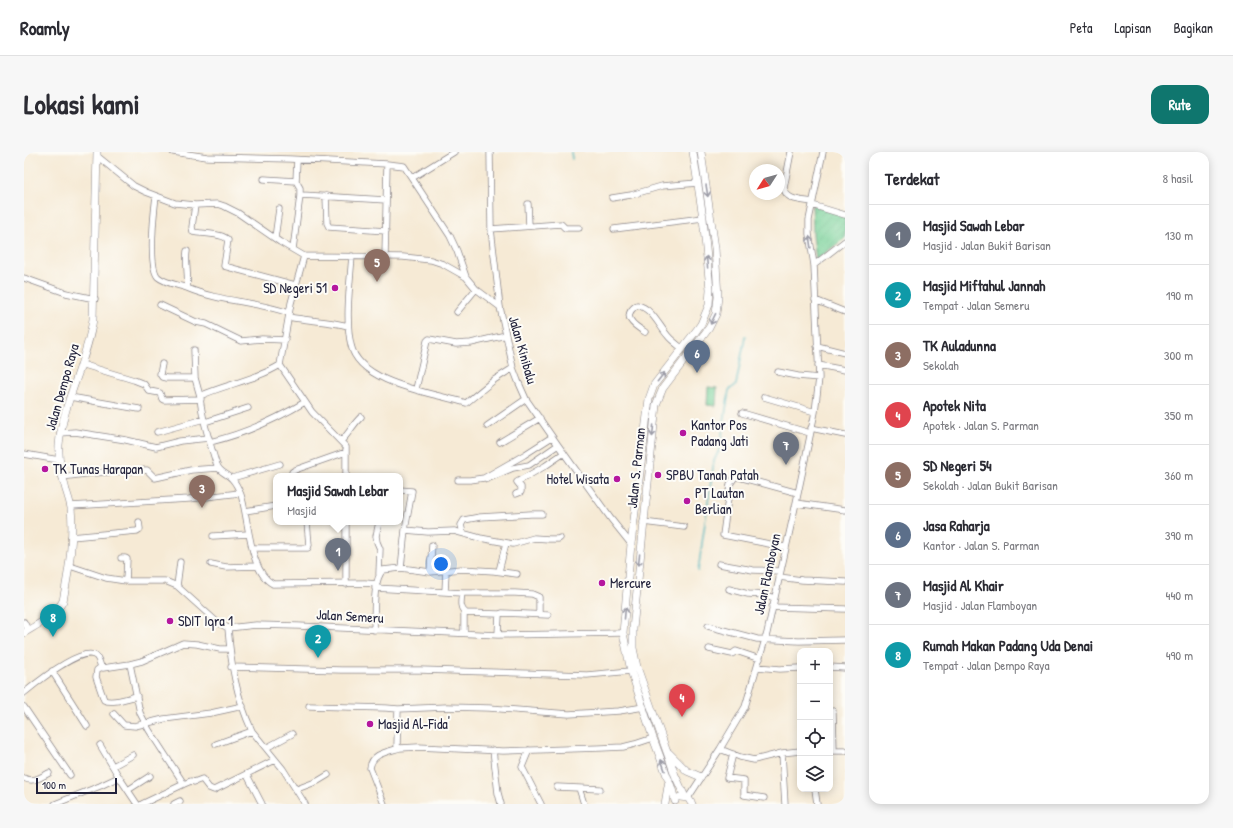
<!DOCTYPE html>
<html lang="id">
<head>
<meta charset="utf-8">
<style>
	:root { --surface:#fff; --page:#f7f7f7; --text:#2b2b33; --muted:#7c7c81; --line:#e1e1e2; --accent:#0f766e }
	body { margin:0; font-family:"Patrick Hand",sans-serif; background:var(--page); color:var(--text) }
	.controls { position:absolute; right:12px; bottom:12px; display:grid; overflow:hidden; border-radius:8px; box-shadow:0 2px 10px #0003 }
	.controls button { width:36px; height:36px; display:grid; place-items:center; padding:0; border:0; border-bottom:1px solid var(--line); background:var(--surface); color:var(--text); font:20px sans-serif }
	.compass { position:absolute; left:725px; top:12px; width:36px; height:36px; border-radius:50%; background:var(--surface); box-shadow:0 2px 10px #0003; rotate:234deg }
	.scale { position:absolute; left:12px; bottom:10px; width:81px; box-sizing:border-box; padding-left:4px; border:2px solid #22223b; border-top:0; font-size:11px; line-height:14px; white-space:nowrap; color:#22223b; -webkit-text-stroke:3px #fdfcf7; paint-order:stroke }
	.you { position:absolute; left:417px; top:412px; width:14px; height:14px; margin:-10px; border:3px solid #fff; border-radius:50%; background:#1a73e8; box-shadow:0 0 0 6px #1a73e833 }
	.badge { display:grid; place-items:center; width:26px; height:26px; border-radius:50%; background:var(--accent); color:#fff; font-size:13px; font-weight:700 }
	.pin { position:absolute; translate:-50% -33px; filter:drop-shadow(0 1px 2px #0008) }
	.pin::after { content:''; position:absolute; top:21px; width:14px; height:12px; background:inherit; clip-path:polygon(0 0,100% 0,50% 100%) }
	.popup { position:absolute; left:249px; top:321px; width:130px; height:52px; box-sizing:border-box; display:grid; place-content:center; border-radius:8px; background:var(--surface); filter:drop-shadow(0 1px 3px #0005); font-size:13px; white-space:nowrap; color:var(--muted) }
	.popup b { font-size:15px; color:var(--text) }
	.popup::after { content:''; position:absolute; left:50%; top:100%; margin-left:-8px; border:8px solid transparent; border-top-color:var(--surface) }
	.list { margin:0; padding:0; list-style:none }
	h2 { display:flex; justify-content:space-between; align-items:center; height:52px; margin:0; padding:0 16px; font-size:17px }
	h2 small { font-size:13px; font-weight:400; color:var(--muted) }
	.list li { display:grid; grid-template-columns:26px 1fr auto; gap:12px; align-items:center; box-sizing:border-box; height:60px; padding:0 16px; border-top:1px solid var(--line) }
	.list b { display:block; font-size:15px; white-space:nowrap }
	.list p { margin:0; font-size:13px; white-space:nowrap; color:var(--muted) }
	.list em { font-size:13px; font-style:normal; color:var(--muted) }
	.icon { flex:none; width:22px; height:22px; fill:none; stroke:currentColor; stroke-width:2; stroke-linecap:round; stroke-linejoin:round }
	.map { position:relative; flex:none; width:821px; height:652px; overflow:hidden; border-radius:12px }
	header { display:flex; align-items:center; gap:24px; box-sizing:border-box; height:56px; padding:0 20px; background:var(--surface); border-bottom:1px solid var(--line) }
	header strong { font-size:19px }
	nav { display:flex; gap:22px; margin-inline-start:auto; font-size:14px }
	.intro { display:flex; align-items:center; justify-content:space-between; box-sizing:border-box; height:96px; padding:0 24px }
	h1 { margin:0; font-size:28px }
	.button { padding:10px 18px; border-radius:12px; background:var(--accent); color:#fff; font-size:14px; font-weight:700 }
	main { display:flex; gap:24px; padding:0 24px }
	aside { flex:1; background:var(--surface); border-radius:12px; box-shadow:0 2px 10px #0003 }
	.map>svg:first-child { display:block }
	.park { fill:#76d097; stroke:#4c7969 }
	.garden { fill:url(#garden-furrows); stroke:#4c7969 }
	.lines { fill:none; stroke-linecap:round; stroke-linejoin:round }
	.stream { stroke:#41b1ba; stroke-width:1.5 }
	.minor-casing { stroke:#8c8688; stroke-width:7 }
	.major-casing { stroke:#8c8688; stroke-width:8 }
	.minor { stroke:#fff; stroke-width:5.5 }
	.major { stroke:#fff; stroke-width:7 }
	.oneway { stroke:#9c9ca7 }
	.poi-dot { fill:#b5179e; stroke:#fdfcf7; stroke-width:1.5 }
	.labels { text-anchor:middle; stroke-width:4; stroke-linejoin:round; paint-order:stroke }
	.poi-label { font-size:14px; fill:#22223b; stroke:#fdfcf7; text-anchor:start }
	.street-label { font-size:14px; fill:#22223b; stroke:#fdfcf7 }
</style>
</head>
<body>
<header>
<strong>Roamly</strong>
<nav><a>Peta</a><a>Lapisan</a><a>Bagikan</a></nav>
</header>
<div class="intro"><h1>Lokasi kami</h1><a class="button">Rute</a></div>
<main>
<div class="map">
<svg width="821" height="652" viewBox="0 0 821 652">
	<defs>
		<pattern id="garden-furrows" width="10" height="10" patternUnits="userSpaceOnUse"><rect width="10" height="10" fill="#76d097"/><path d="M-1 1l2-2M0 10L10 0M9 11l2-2" fill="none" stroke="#66b283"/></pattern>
	</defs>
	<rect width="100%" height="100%" fill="#fdfcf7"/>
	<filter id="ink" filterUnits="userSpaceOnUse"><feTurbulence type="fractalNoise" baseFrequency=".025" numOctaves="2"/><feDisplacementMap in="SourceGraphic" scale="8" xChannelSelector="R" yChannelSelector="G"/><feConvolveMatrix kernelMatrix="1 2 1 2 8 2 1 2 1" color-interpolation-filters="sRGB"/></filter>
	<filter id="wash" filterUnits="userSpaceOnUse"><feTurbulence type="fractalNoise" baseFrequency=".012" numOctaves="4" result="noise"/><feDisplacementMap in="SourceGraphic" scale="16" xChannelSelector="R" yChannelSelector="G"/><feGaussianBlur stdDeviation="0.9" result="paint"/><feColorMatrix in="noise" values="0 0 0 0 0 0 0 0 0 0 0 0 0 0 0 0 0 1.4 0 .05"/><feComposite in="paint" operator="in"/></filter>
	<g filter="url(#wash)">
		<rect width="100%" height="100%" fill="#f6ead5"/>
		<path class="park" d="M684 235 693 236 692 254 683 253Z"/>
		<path class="garden" d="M788 53 821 61V86L792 108 789 83Z"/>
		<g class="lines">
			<path class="stream" d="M547 0 548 7
				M674 419 690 309 696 296 705 238 712 233 721 185"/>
		</g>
	</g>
	<g filter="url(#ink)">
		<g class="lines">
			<defs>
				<path id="minor" d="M149 0 183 5 266 7 363 12 380 14 426 84 433 99 442 125
					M466 0 467 77 476 155 489 216 494 229 502 247 534 293 587 367 607 392
					M767 0 760 36C762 49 778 48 788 50
					M73 4 110 34 122 40 151 51 171 53 194 52 200 54 214 61 256 90 280 104 379 105 407 108 419 112 442 125 452 137 476 155
					M273 8 272 29 276 36V44
					M388 26 430 0
					M240 27 272 29
					M132 44C130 60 124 115 134 125 141 131 154 133 163 136
					M302 44 303 71 305 75 362 79
					M588 46 607 43 638 34 674 31
					M504 52 505 74
					M171 53 168 75 169 80C178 82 199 81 204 88L200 114 271 133
					M788 53 821 63
					M467 77 537 72 541 76H555
					M590 77 679 66
					M251 86 255 57
					M269 97 276 44 278 43 362 48
					M163 99C161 111 165 124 163 136 196 150 232 149 265 161
					M280 104 267 151 256 213C232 228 202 232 176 244 177 262 183 281 188 298 190 303 191 310 194 315 197 321 204 322 208 327 212 331 215 338 217 343 225 367 225 420 249 432L341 431 352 432
					M328 104C326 130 321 169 327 193 335 232 410 241 442 251L470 228 489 216
					M361 105 363 12
					M790 113 821 89
					M0 126 42 141 71 147
					M791 148 821 160
					M136 153 172 170 182 172 217 189 238 187 261 188
					M433 160 452 137
					M265 165C284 169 305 169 324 174
					M621 180C609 173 597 164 613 153 628 156 635 174 644 184 648 189 654 193 659 197
					M793 194 821 201
					M170 198 171 226 176 244
					M57 212 110 228 120 232 125 239 136 241 138 247 140 248 177 247
					M138 212 136 222 138 225 142 226H171
					M256 213 288 260 322 295V324
					M794 213 821 218
					M754 220 774 224 795 226
					M392 237 403 189 405 187 432 192 447 191 482 183
					M46 245 115 257
					M740 245 791 260
					M718 261 786 281
					M181 270 224 256
					M463 274 502 247
					M787 276 821 283
					M133 280 180 267
					M36 281 51 280 102 288 132 295 156 289 185 286
					M317 289C325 282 329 272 337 265
					M186 290C220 282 251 268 281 250
					M476 290 516 266
					M0 302 35 308
					M268 324V320L271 318 322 300
					M38 325 69 321 123 318 131 326 167 318 194 316
					M208 326 256 312
					M463 327 489 316 505 313 534 293
					M434 328H446L460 326 500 303 528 285
					M376 338 388 339 381 378 404 380 430 379 456 386 489 392 510 386 525 387H534L536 386
					M492 342 497 340V335L493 330 521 314 540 301
					M772 351 821 358
					M47 354 165 347 216 341
					M221 359 252 354
					M355 370 352 384 353 390 356 397 355 422
					M619 370 660 375
					M439 381 437 373 440 368 456 365 507 362H518
					M189 384 225 382
					M47 385 113 379 116 377 115 370
					M761 395 699 383 706 332 711 325H715L774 341
					M229 396H284L285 393 283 370
					M97 406H101L103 407 102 429
					M187 412 202 415 233 414
					M695 412 729 418 756 419
					M46 414 82 426 102 429H141L153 434 193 470 204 476 232 473 274 474 474 483 599 481
					M377 416 381 378
					M475 419 482 391
					M406 420 408 393
					M755 425 778 428 821 430
					M322 432V370
					M153 434 156 410
					M351 436 438 441H491L508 442 515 445V462
					M705 437 724 442 742 443 750 446
					M421 440 422 419
					M438 441C437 449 435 456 442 461L475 462 478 461 524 463
					M748 455 821 457
					M0 470 4 478
					M684 474 733 487 775 489 821 488
					M204 476C207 513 212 544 228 579L259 617 281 652
					M350 478C351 462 348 429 359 418L377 416 406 420 438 417 470 419 493 422
					M440 481V460
					M474 483 475 462
					M685 497 708 502 712 499 736 507
					M106 512 118 509 159 491 173 492 196 497H206
					M77 515 73 518 72 525 80 548C89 552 103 546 113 544
					M207 515 317 518H396L563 523 607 519
					M733 515 756 517 776 516
					M806 515 821 516
					M28 519 63 574
					M0 541C11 532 58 493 72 504 75 507 76 512 77 515L79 516 106 512 116 561 125 578 160 632 118 652
					M285 554 362 556 374 557 423 555 465 556 545 562 595 559 620 555
					M0 555 46 623
					M374 557 373 594 376 596 394 595 479 599 577 596 599 595 611 592 629 586
					M809 559 810 599
					M90 562 100 573 111 574 140 567 187 561 219 554
					M192 592 228 579
					M76 593 95 625 113 652
					M242 596 268 582
					M696 597 716 605 730 608 758 601 776 599
					M469 598 474 641 477 652
					M505 598 498 615 517 652
					M806 599H821
					M758 601 761 652
					M709 602 703 626 720 628V643L740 646
					M89 614 109 603
					M223 623 238 652
					M0 626C9 631 17 625 25 621
					M160 632 167 629 170 630 178 627 185 636 190 638 251 608
					M533 635 555 636 560 652
					M555 636 576 637
					M273 637 294 629 304 623
					M791 637 793 652
					M104 638 126 624
					M664 646 696 597 721 555 743 481 772 351 791 260 795 226 790 113 785 82V68L799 0
					M31 652 76 634 95 625
					M150 652 156 649
					M360 652 346 616C348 601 363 600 376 596"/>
				<path id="major" d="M0 481C14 472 31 464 39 449 45 418 50 387 47 356 46 350 44 344 42 338 38 323 34 309 35 293 39 249 63 210 69 167L73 0
					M645 601 663 619 677 625
					M656 645 664 646 668 652
					M661 645 651 623 613 515 609 496V477L632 253 639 236 685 176 692 162 694 145 691 96 677 0
					M651 649 648 637 629 586 607 519 599 481 607 392 625 247 630 233 672 179 677 172 685 153 686 137 679 66 669 0
					M641 652 645 628"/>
			</defs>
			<use href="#minor" class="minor-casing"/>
			<use href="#major" class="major-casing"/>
			<use href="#minor" class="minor"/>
			<use href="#major" class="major"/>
		</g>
		<defs><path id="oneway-shaft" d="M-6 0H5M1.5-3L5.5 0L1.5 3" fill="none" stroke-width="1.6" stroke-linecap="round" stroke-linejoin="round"/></defs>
		<g class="oneway">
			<use href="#oneway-shaft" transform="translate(683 39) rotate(81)"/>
			<use href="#oneway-shaft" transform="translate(786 90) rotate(-98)"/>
			<use href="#oneway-shaft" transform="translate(683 110) rotate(-96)"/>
			<use href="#oneway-shaft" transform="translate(689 167) rotate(116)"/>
			<use href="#oneway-shaft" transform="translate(637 225) rotate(-52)"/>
			<use href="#oneway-shaft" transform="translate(629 279) rotate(96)"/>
			<use href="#oneway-shaft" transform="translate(615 408) rotate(96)"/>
			<use href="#oneway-shaft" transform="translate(601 461) rotate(-85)"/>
			<use href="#oneway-shaft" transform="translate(639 613) rotate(-110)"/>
		</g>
	</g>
	<g class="poi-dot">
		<circle cx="311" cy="136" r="4"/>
		<circle cx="659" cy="281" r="4"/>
		<circle cx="21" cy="317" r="4"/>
		<circle cx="634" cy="323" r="4"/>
		<circle cx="593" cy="327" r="4"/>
		<circle cx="663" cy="349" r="4"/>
		<circle cx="578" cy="431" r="4"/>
		<circle cx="146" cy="469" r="4"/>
		<circle cx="346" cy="572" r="4"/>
	</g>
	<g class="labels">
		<g class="poi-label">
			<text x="303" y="141" text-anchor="end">SD Negeri 51</text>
			<text x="667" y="278">Kantor Pos<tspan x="667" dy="16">Padang Jati</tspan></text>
			<text x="29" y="322">TK Tunas Harapan</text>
			<text x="642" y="328">SPBU Tanah Patah</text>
			<text x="585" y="332" text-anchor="end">Hotel Wisata</text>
			<text x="671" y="346">PT Lautan<tspan x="671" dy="16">Berlian</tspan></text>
			<text x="586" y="436">Mercure</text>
			<text x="154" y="474">SDIT Iqra 1</text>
			<text x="354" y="577">Masjid Al-Fida'</text>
		</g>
		<g class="street-label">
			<text transform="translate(499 198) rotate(74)" y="5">Jalan Kinibalu</text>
			<text transform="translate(38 235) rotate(-74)" y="5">Jalan Dempo Raya</text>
			<text transform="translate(612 316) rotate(-84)" y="5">Jalan S. Parman</text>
			<text transform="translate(743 422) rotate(-78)" y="5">Jalan Flamboyan</text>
			<text transform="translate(326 464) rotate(3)" y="5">Jalan Semeru</text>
		</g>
	</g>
</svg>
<div class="controls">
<button>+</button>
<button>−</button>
<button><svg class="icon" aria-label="locate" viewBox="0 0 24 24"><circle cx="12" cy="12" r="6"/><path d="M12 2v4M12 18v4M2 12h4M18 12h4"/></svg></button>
<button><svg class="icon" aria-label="layers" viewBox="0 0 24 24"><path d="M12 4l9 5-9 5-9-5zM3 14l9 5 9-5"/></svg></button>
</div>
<svg class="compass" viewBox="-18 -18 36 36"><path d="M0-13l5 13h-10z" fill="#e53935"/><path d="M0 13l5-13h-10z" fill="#7c7c81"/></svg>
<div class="scale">100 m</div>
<div class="you"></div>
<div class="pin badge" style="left:314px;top:419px;background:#6b7280">1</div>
<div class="popup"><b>Masjid Sawah Lebar</b>Masjid</div>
<div class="pin badge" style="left:294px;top:506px;background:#0f9aa8">2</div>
<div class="pin badge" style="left:178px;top:356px;background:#8d6e63">3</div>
<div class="pin badge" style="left:658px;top:565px;background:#e0444e">4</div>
<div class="pin badge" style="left:353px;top:130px;background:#8d6e63">5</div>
<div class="pin badge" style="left:673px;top:221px;background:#5c6f8a">6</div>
<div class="pin badge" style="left:762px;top:313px;background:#6b7280">7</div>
<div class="pin badge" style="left:29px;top:485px;background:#0f9aa8">8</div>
</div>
<aside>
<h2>Terdekat<small>8 hasil</small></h2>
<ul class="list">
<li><span class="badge" style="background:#6b7280">1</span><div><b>Masjid Sawah Lebar</b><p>Masjid · Jalan Bukit Barisan</p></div><em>130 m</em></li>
<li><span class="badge" style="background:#0f9aa8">2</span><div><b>Masjid Miftahul Jannah</b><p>Tempat · Jalan Semeru</p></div><em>190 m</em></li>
<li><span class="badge" style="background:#8d6e63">3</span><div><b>TK Auladunna</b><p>Sekolah</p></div><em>300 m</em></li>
<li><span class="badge" style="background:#e0444e">4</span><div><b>Apotek Nita</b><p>Apotek · Jalan S. Parman</p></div><em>350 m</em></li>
<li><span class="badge" style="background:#8d6e63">5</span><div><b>SD Negeri 54</b><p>Sekolah · Jalan Bukit Barisan</p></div><em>360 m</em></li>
<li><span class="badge" style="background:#5c6f8a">6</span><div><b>Jasa Raharja</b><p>Kantor · Jalan S. Parman</p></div><em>390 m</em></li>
<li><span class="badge" style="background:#6b7280">7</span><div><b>Masjid Al Khair</b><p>Masjid · Jalan Flamboyan</p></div><em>440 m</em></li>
<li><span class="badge" style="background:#0f9aa8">8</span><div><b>Rumah Makan Padang Uda Denai</b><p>Tempat · Jalan Dempo Raya</p></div><em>490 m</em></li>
</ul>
</aside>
</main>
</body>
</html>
